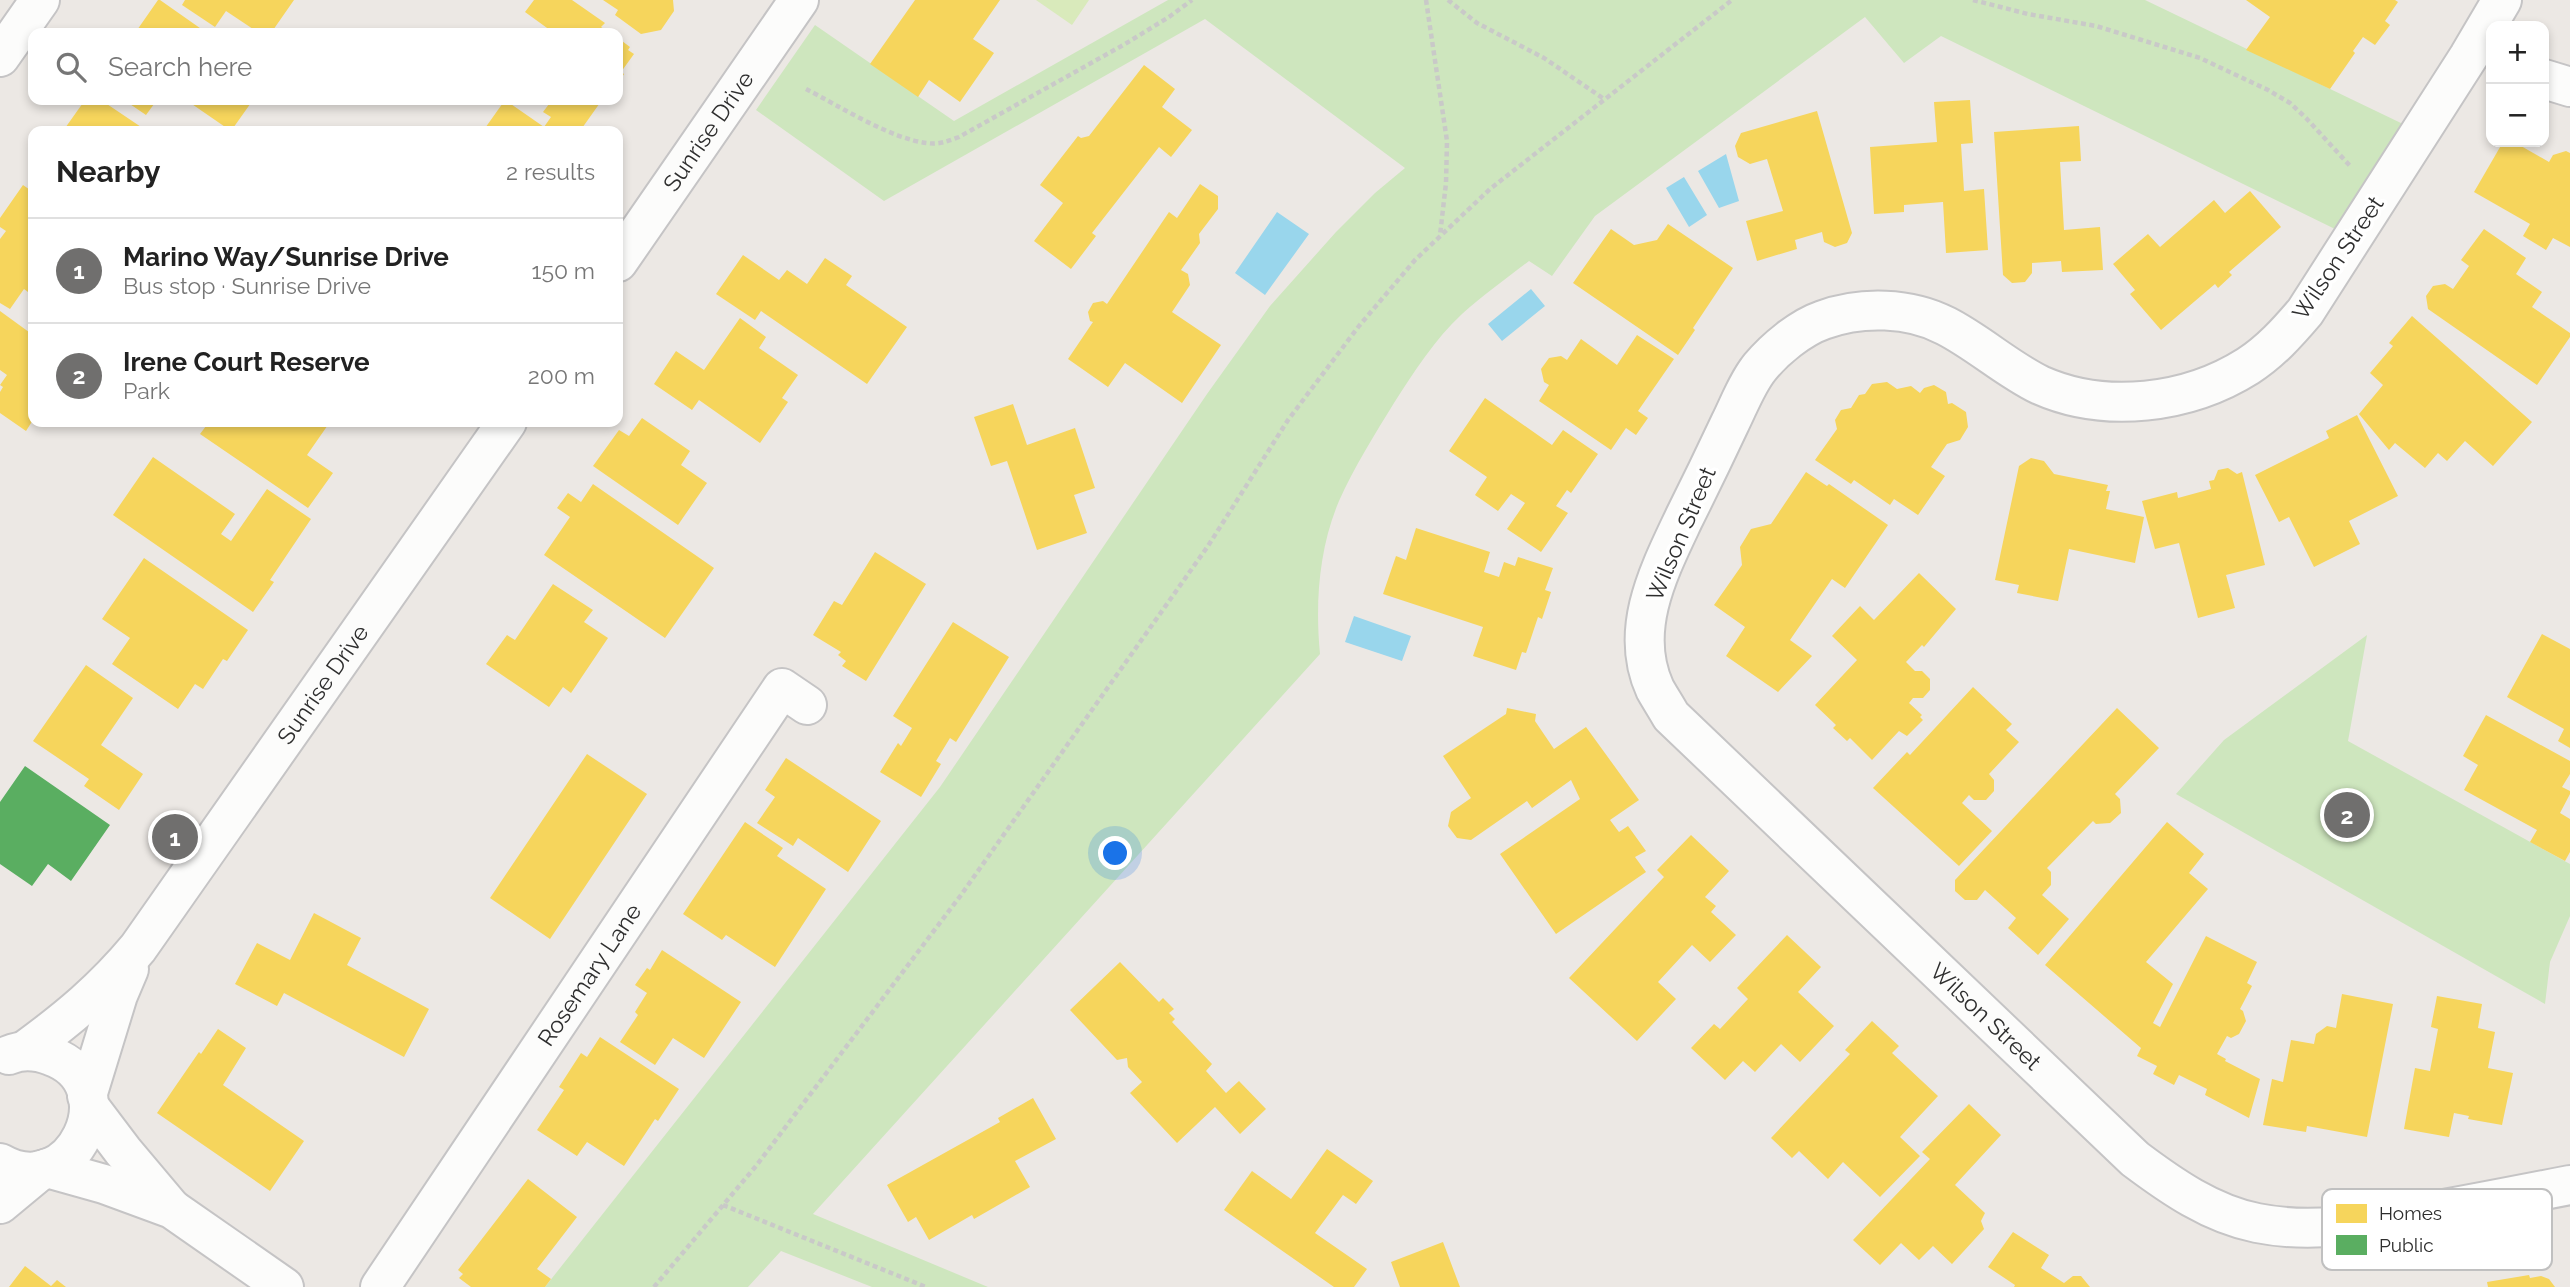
<!DOCTYPE html>
<html lang="en">
<head>
<meta charset="utf-8">
<style>
	:root { --surface:#fff; --page:#f6f6f6; --text:#222; --muted:#767676; --line:#e0e0e0; --accent:#706f6e }
	body { margin:0; font-family:Raleway,sans-serif; background:var(--page); color:var(--text) }
	.controls { position:absolute; right:21px; top:21px; display:grid; overflow:hidden; border-radius:14px; box-shadow:0 4px 10px #0003 }
	.controls button { width:63px; height:63px; display:grid; place-items:center; padding:0; border:0; border-bottom:2px solid var(--line); background:var(--surface); color:var(--text); font:35px sans-serif }
	.you { position:absolute; left:1116px; top:854px; width:24px; height:24px; margin:-18px; border:5px solid #fff; border-radius:50%; background:#1a73e8; box-shadow:0 0 0 10px #1a73e833 }
	.badge { display:grid; place-items:center; width:46px; height:46px; border-radius:50%; background:var(--accent); color:#fff; font-size:23px; font-weight:700 }
	.pin { position:absolute; translate:-50% -50%; border:4px solid #fff; box-shadow:0 2px 7px #0006 }
	.list { margin:0; padding:0; list-style:none }
	h2 { display:flex; justify-content:space-between; align-items:center; height:91px; margin:0; padding:0 28px; font-size:30px }
	h2 small { font-size:23px; font-weight:400; color:var(--muted) }
	.list li { display:grid; grid-template-columns:46px 1fr auto; gap:21px; align-items:center; box-sizing:border-box; height:105px; padding:0 28px; border-top:2px solid var(--line) }
	.list b { display:block; font-size:26px; white-space:nowrap }
	.list p { margin:0; font-size:23px; white-space:nowrap; color:var(--muted) }
	.list em { font-size:23px; font-style:normal; color:var(--muted) }
	.icon { flex:none; width:38px; height:38px; fill:none; stroke:currentColor; stroke-width:2; stroke-linecap:round; stroke-linejoin:round }
	.map { position:relative; flex:none; width:2570px; height:1287px; overflow:hidden }
	.search { position:absolute; background:var(--surface); box-shadow:0 4px 10px #0003; left:28px; top:28px; width:595px; height:77px; display:flex; align-items:center; gap:18px; box-sizing:border-box; padding:0 24px; border-radius:14px; color:var(--muted); font-size:26px }
	.panel { position:absolute; background:var(--surface); box-shadow:0 4px 10px #0003; left:28px; top:126px; width:595px; height:301px; border-radius:14px }
	.map>svg:first-child { display:block }
	.green { fill:#cee6be }
	.pitch { fill:#d9eabb }
	.water { fill:#99d6ec }
	.homes { fill:#f6d55c }
	.public { fill:#5aae61 }
	.lines { fill:none; stroke-linecap:round; stroke-linejoin:round }
	.minor-casing { stroke:#c5c4c5; stroke-width:42 }
	.path { stroke:#c9c9c8; stroke-width:4.5; stroke-dasharray:5 3.5; stroke-linecap:butt }
	.minor { stroke:#fcfcfb; stroke-width:38 }
	.labels { text-anchor:middle; stroke-width:7; stroke-linejoin:round; paint-order:stroke }
	.street-label { font-size:23px; fill:#2e2e2e; stroke:#fff }
	.key { fill:#fff; stroke:#c0c0c0; stroke-width:2 }
	.key-label { font-size:19px; fill:#2e2e2e }
</style>
</head>
<body>
<div class="map">
<svg width="2570" height="1287" viewBox="0 0 2570 1287">
	<rect width="100%" height="100%" fill="#ece8e4"/>
	<path class="green" d="M1168 0H2145L2403 124 2337 230 1941 36 1904 63 1865 17 1595 216 1552 276 1529 261C1507 278 1483 295 1462 314 1435 339 1414 372 1394 403 1375 434 1354 467 1339 501 1319 548 1315 603 1320 654L813 1214 988 1287H872L781 1251 748 1287H545L940 787 1207 394 1270 306 1336 232 1375 193 1405 168 1205 19 884 201 756 110 815 25 954 121Z
		M2367 635 2348 741 2570 864V916L2550 962 2545 1004 2176 794 2224 740Z"/>
	<path class="pitch" d="M1036 0H1089L1072 25Z"/>
	<path class="water" d="M1726 154 1739 201 1719 208 1698 171Z
		M1684 177 1707 215 1689 227 1666 188Z
		M1277 212 1309 234 1265 295 1235 273Z
		M1531 289 1545 306 1502 341 1488 324Z
		M1354 616 1411 636 1402 661 1345 642Z"/>
	<path class="homes" d="M158 0H160L207 33H135Z
		M185 0H294L271 33H259L226 11 215 27 182 5Z
		M534 0H572L605 23 601 27 610 33H554L525 12Z
		M603 0H673L674 11 661 30 641 34 615 15 618 10Z
		M915 0H1000L973 39 994 53 960 102 929 80 918 97 870 64Z
		M2246 0H2395L2398 2 2385 21 2390 25 2375 45 2363 37 2353 51 2355 53 2330 89 2246 50 2270 17Z
		M618 38 630 47 628 50 634 54 621 72 624 74 618 84Z
		M1144 65 1175 89 1162 107 1192 130 1171 157 1159 147 1092 233 1096 236 1071 269 1034 241 1063 203 1040 185 1078 136 1081 138 1089 136Z
		M85 100H101L147 131H63Z
		M124 100H157L146 115Z
		M186 100H253L231 131Z
		M505 100 544 127 551 117 543 112 552 100H602L580 131H483Z
		M1970 100 1973 143 1961 144 1964 191 1984 189 1988 250 1946 253 1943 202 1904 205V212L1874 214 1870 147 1937 142 1934 102Z
		M1817 111 1852 233 1847 243 1835 247 1824 242 1822 232 1795 240 1797 249 1757 261 1746 221 1783 211 1767 159 1750 164 1738 157 1735 146 1741 133Z
		M2079 126 2081 161 2060 162 2064 230 2100 227 2103 270 2062 272 2061 261 2032 263V273L2025 282 2012 283 2003 275 1994 132Z
		M2503 142H2514L2549 162 2553 155 2566 151 2570 153V247L2553 238 2546 250 2523 236 2530 224 2474 192Z
		M1200 184 1218 196V209L1199 234 1200 243 1181 270 1188 274 1190 285 1172 312 1221 345 1182 403 1125 363 1108 387 1068 359 1093 322 1090 321 1088 312 1093 303 1103 301 1107 304 1169 212 1177 218Z
		M23 185 33 192V284L28 292 24 289 10 309 0 303V239L6 231 0 227V218Z
		M2250 191 2281 227 2229 272 2232 275 2218 288 2215 284 2161 330 2130 294 2135 290 2113 264 2148 234 2160 247 2214 200 2225 213Z
		M1668 224 1733 268 1693 328 1695 330 1678 355 1573 283 1611 229 1634 245 1657 240Z
		M2484 229 2526 258 2516 274 2542 292 2532 307 2570 333V337L2537 385 2428 309 2426 296 2433 286 2445 284 2453 289 2469 266 2461 260Z
		M743 255 779 280 787 270 807 284 825 258 852 276 846 285 907 327 867 384 761 311 755 320 716 294Z
		M0 311 33 335V420L26 431 0 413V392L3 387 0 385 7 375 0 370Z
		M2412 316 2532 422 2493 466 2465 441 2447 461 2438 453 2425 468 2395 443 2389 450 2359 414 2383 385 2370 373 2393 346 2389 343Z
		M740 318 766 337 759 348 798 375 782 398 788 402 760 443 699 400 692 410 654 384 676 351 704 370Z
		M1637 335 1674 359 1638 411 1648 418 1636 435 1626 428 1611 450 1539 401 1549 385 1544 382 1541 369 1549 358 1561 356 1567 360 1581 339 1617 365Z
		M1887 382 1897 389 1911 386 1920 393 1924 388 1934 385 1946 392 1948 404 1952 403 1966 412 1968 427 1960 440 1947 444 1931 467 1945 476 1918 515 1894 499 1890 505 1854 480 1851 484 1815 460 1837 429 1835 420 1841 410 1851 408 1859 395 1865 394 1872 384Z
		M1485 398 1552 445 1563 430 1598 454 1571 493 1567 490 1556 506 1568 513 1541 552 1507 529 1525 503 1511 494 1498 511 1475 495 1487 477 1449 451Z
		M1013 404 1027 445 1075 428 1095 488 1074 495 1087 533 1037 550 1007 461 991 466 974 417Z
		M2357 415 2398 496 2349 521 2360 544 2314 567 2289 517 2279 522 2255 475 2329 438 2326 431Z
		M642 418 690 451 681 465 707 483 678 525 593 466 619 430 629 436Z
		M209 422H330L307 455 333 473 308 508 200 434Z
		M153 457 235 514 221 534 231 541 267 489 311 519 270 580 274 582 253 612 113 515Z
		M2031 458 2044 461 2054 474 2108 485 2106 491H2110L2106 509 2144 517 2135 563 2069 549 2058 601 2017 593 2019 585 1995 580 2019 466Z
		M2228 468 2237 474 2242 472 2265 565 2226 575 2235 608 2198 618 2179 543 2155 549 2142 501 2177 492 2178 498 2211 489 2209 481 2214 480 2218 470Z
		M1806 472 1827 486 1829 484 1888 525 1845 588 1832 579 1790 640 1812 656 1778 692 1726 656 1745 627 1714 605 1742 565 1740 547 1751 529 1771 524Z
		M593 484 714 568 665 638 544 555 570 517 557 508 568 493 581 502Z
		M1416 528 1490 552 1484 572 1499 577 1504 562 1515 566 1518 557 1553 568 1545 590 1551 592 1542 619 1538 617 1526 653 1522 652 1516 670 1473 656 1483 627 1383 594 1396 556 1406 560Z
		M875 552 926 584 866 681 842 666 846 661 838 655 841 652 813 635 834 601 842 605Z
		M144 558 248 630 227 661 223 659 203 689 195 684 178 709 112 664 130 638 102 619Z
		M1919 573 1956 609 1924 647 1922 645 1906 662 1915 671H1922L1930 679V690L1923 698H1913L1909 703 1922 715 1920 717 1923 720 1907 736 1899 731 1872 760 1850 738 1847 741 1833 728 1836 725 1815 705 1857 660 1832 636 1860 606 1874 620Z
		M553 584 593 610 584 622 608 638 571 693 563 687 549 707 486 664 507 635 515 640Z
		M953 622 1009 657 956 742 950 738 936 761 941 764 921 797 880 772 898 743 901 746 912 728 893 716Z
		M2542 634 2570 649V748L2558 741 2564 729 2507 697Z
		M86 665 133 698 101 745 143 774 119 810 84 786 89 779 33 741Z
		M1973 687 2012 724 2006 730 2019 742 1989 774 1994 780V791L1986 800H1974L1969 795 1962 803 1992 831 1959 866 1873 788 1907 752 1910 755Z
		M1507 708 1536 714 1535 721 1554 749 1586 727 1639 800 1610 820 1619 832 1628 826 1646 851 1635 857 1646 872 1556 934 1500 854 1580 799 1571 780 1532 808 1527 801 1471 840 1457 838 1448 826 1451 812 1471 798 1443 756 1506 714Z
		M2117 708 2159 748 2115 794 2120 799 2121 813 2110 823 2096 824 2093 821 2047 868 2051 872V885L2042 895 2069 919 2038 955 2008 928 2016 918 1985 890 1977 900H1965L1955 891V880Z
		M2486 715 2570 761V774L2562 787 2570 791V794L2560 813 2570 819V852L2565 861 2530 842 2537 830 2464 790 2478 765 2463 756Z
		M587 754 647 794 550 939 490 898Z
		M786 758 881 821 848 872 798 838 793 846 757 823 775 797 765 790Z
		M745 822 783 848 777 856 826 889 775 967 726 935 722 940 683 914Z
		M2167 822 2204 854 2189 873 2208 889 2146 962 2173 984 2153 1023 2160 1027 2206 936 2257 962 2247 983 2252 986 2240 1009 2243 1011 2246 1021 2239 1034 2231 1038 2227 1036 2217 1054 2226 1059 2225 1061 2260 1079 2249 1118 2205 1095 2207 1089 2179 1075 2174 1085 2153 1074 2157 1066 2137 1056 2141 1048 2045 965Z
		M1691 835 1729 871 1705 897 1716 906 1711 912 1736 935 1710 962 1692 945 1658 982 1676 999 1637 1041 1569 978 1664 877 1657 870Z
		M314 913 361 938 347 965 429 1009 404 1057 284 993 277 1006 235 984 257 943 290 960Z
		M1787 935 1821 967 1798 992 1834 1026 1800 1062 1781 1044 1755 1072 1743 1061 1725 1080 1691 1048 1714 1024 1720 1029 1748 999 1737 988Z
		M662 950 741 1002 704 1058 673 1038 655 1065 620 1042 638 1015 635 1012 647 993 635 985 647 968 650 970Z
		M1120 962 1159 1002 1163 998 1174 1009 1169 1013 1175 1019 1172 1022 1212 1064 1206 1071 1226 1093 1239 1081 1266 1109 1240 1134 1215 1107 1177 1143 1130 1093 1142 1082 1128 1067 1127 1058 1117 1060 1070 1010Z
		M2342 994 2393 1004 2367 1137 2307 1126 2306 1132 2263 1125 2272 1079 2283 1082 2291 1040 2314 1044 2316 1034 2327 1026 2336 1028Z
		M2437 996 2482 1004 2478 1028 2495 1032 2488 1068 2513 1073 2502 1125 2468 1119 2469 1116 2454 1113 2449 1137 2404 1129 2415 1068 2430 1071 2438 1029 2431 1027Z
		M1872 1021 1899 1046 1892 1053 1938 1096 1900 1137 1920 1156 1880 1197 1843 1162 1828 1179 1799 1151 1792 1158 1771 1138 1850 1054 1845 1050Z
		M218 1029 246 1048 223 1085 304 1141 270 1191 157 1113 199 1052 201 1054Z
		M600 1037 679 1089 658 1121 655 1119 624 1166 587 1142 577 1156 537 1130 564 1090 559 1087 581 1053 587 1057Z
		M1033 1098 1056 1139 1015 1161 1030 1187 974 1219 972 1215 929 1240 916 1217 908 1222 887 1185 1000 1122 998 1118Z
		M1969 1104 2001 1135 1955 1185 1985 1213 1981 1221 1984 1229 1952 1264 1933 1246 1919 1260 1901 1243 1880 1265 1853 1240 1930 1159 1922 1152Z
		M1327 1149 1373 1181 1356 1204 1343 1195 1315 1233 1367 1269 1354 1287H1334L1224 1210 1252 1171 1291 1199Z
		M528 1179 577 1217 537 1269 551 1279 545 1287H471L459 1278 463 1274 458 1270Z
		M2013 1232 2049 1255 2041 1268 2064 1283 2073 1276H2081L2090 1287H2014L2015 1285 1988 1267Z
		M1443 1242 1460 1287H1400L1391 1262Z
		M25 1266 51 1286 57 1280 66 1287H9Z
		M2529 1275 2530 1278 2541 1276 2549 1279 2555 1287H2488L2487 1282Z"/>
	<path class="public" d="M25 766 110 825 71 881 48 864 32 886 0 864V802Z"/>
	<g class="lines">
		<defs>
			<g id="minor">
				<path id="s1" d="M2502 0 2469 56 2305 312C2288 332 2270 352 2248 366 2188 404 2105 414 2040 385 2007 369 1979 343 1946 326 1910 307 1861 306 1823 320 1800 328 1775 349 1760 367 1747 383 1739 405 1730 423 1715 455 1700 486 1684 518 1659 571 1628 630 1655 689 1660 698 1666 707 1671 716L2135 1159C2171 1186 2211 1214 2257 1223 2317 1235 2374 1222 2433 1211 2478 1203 2524 1194 2570 1185"/>
				<path d="M0 57 40 0"/>
				<path d="M2544 79 2570 87"/>
				<path id="s2" d="M618 262 799 0"/>
				<path id="s3" d="M24 1051C68 1019 103 990 138 948L507 422"/>
				<path d="M87 1096 118 995 129 969"/>
				<path d="M89 1106 123 1151 171 1208"/>
				<path d="M0 1163C72 1205 130 1084 51 1056 38 1051 23 1049 9 1055"/>
				<path d="M47 1168 104 1184 172 1209 284 1287"/>
				<path d="M0 1204 41 1170"/>
				<path id="s4" d="M380 1287 782 688 807 705"/>
			</g>
		</defs>
		<use href="#minor" class="minor-casing"/>
		<path class="path" d="M1426 0 1447 141 1446 183 1440 235
			M1448 0 1477 23 1544 58 1604 99
			M1973 0 2028 14 2096 26 2200 58 2268 90 2290 103 2306 118 2351 167
			M806 89C839 106 891 139 927 143 939 145 948 141 959 137L1125 44 1169 17 1192 0
			M723 1205 926 1287
			M654 1287 756 1166 961 895 1208 546 1288 420 1359 326 1415 260 1490 189 1732 0"/>
		<use href="#minor" class="minor"/>
	</g>
	<g class="labels">
		<g class="street-label">
			<text dy="8" stroke="none"><textPath href="#s2" startOffset="159">Sunrise Drive</textPath></text>
			<text transform="translate(2338 258) rotate(-56)" y="8">Wilson Street</text>
			<text transform="translate(1681 534) rotate(-67)" y="8">Wilson Street</text>
			<text dy="8" stroke="none"><textPath href="#s3" startOffset="476">Sunrise Drive</textPath></text>
			<text dy="8" stroke="none"><textPath href="#s4" startOffset="376">Rosemary Lane</textPath></text>
			<text dy="8" stroke="none"><textPath href="#s1" startOffset="1797">Wilson Street</textPath></text>
		</g>
	</g>
	<rect x="2322" y="1189" width="230" height="81" rx="10" class="key"/>
	<rect x="2336" y="1204" width="31" height="19" fill="#f6d55c"/>
	<rect x="2336" y="1235" width="31" height="20" fill="#5aae61"/>
	<g class="key-label">
		<text x="2379" y="1220">Homes</text>
		<text x="2379" y="1252">Public</text>
	</g>
</svg>
<div class="controls">
<button>+</button>
<button>−</button>
</div>
<div class="you"></div>
<div class="pin badge" style="left:175px;top:837px">1</div>
<div class="pin badge" style="left:2347px;top:815px">2</div>
<div class="search"><svg class="icon" aria-label="search" viewBox="0 0 24 24"><circle cx="10" cy="10" r="6"/><path d="M15 15l6 6"/></svg>Search here</div>
<section class="panel">
<h2>Nearby<small>2 results</small></h2>
<ul class="list">
<li><span class="badge">1</span><div><b>Marino Way/Sunrise Drive</b><p>Bus stop · Sunrise Drive</p></div><em>150 m</em></li>
<li><span class="badge">2</span><div><b>Irene Court Reserve</b><p>Park</p></div><em>200 m</em></li>
</ul>
</section>
</div>
</body>
</html>
